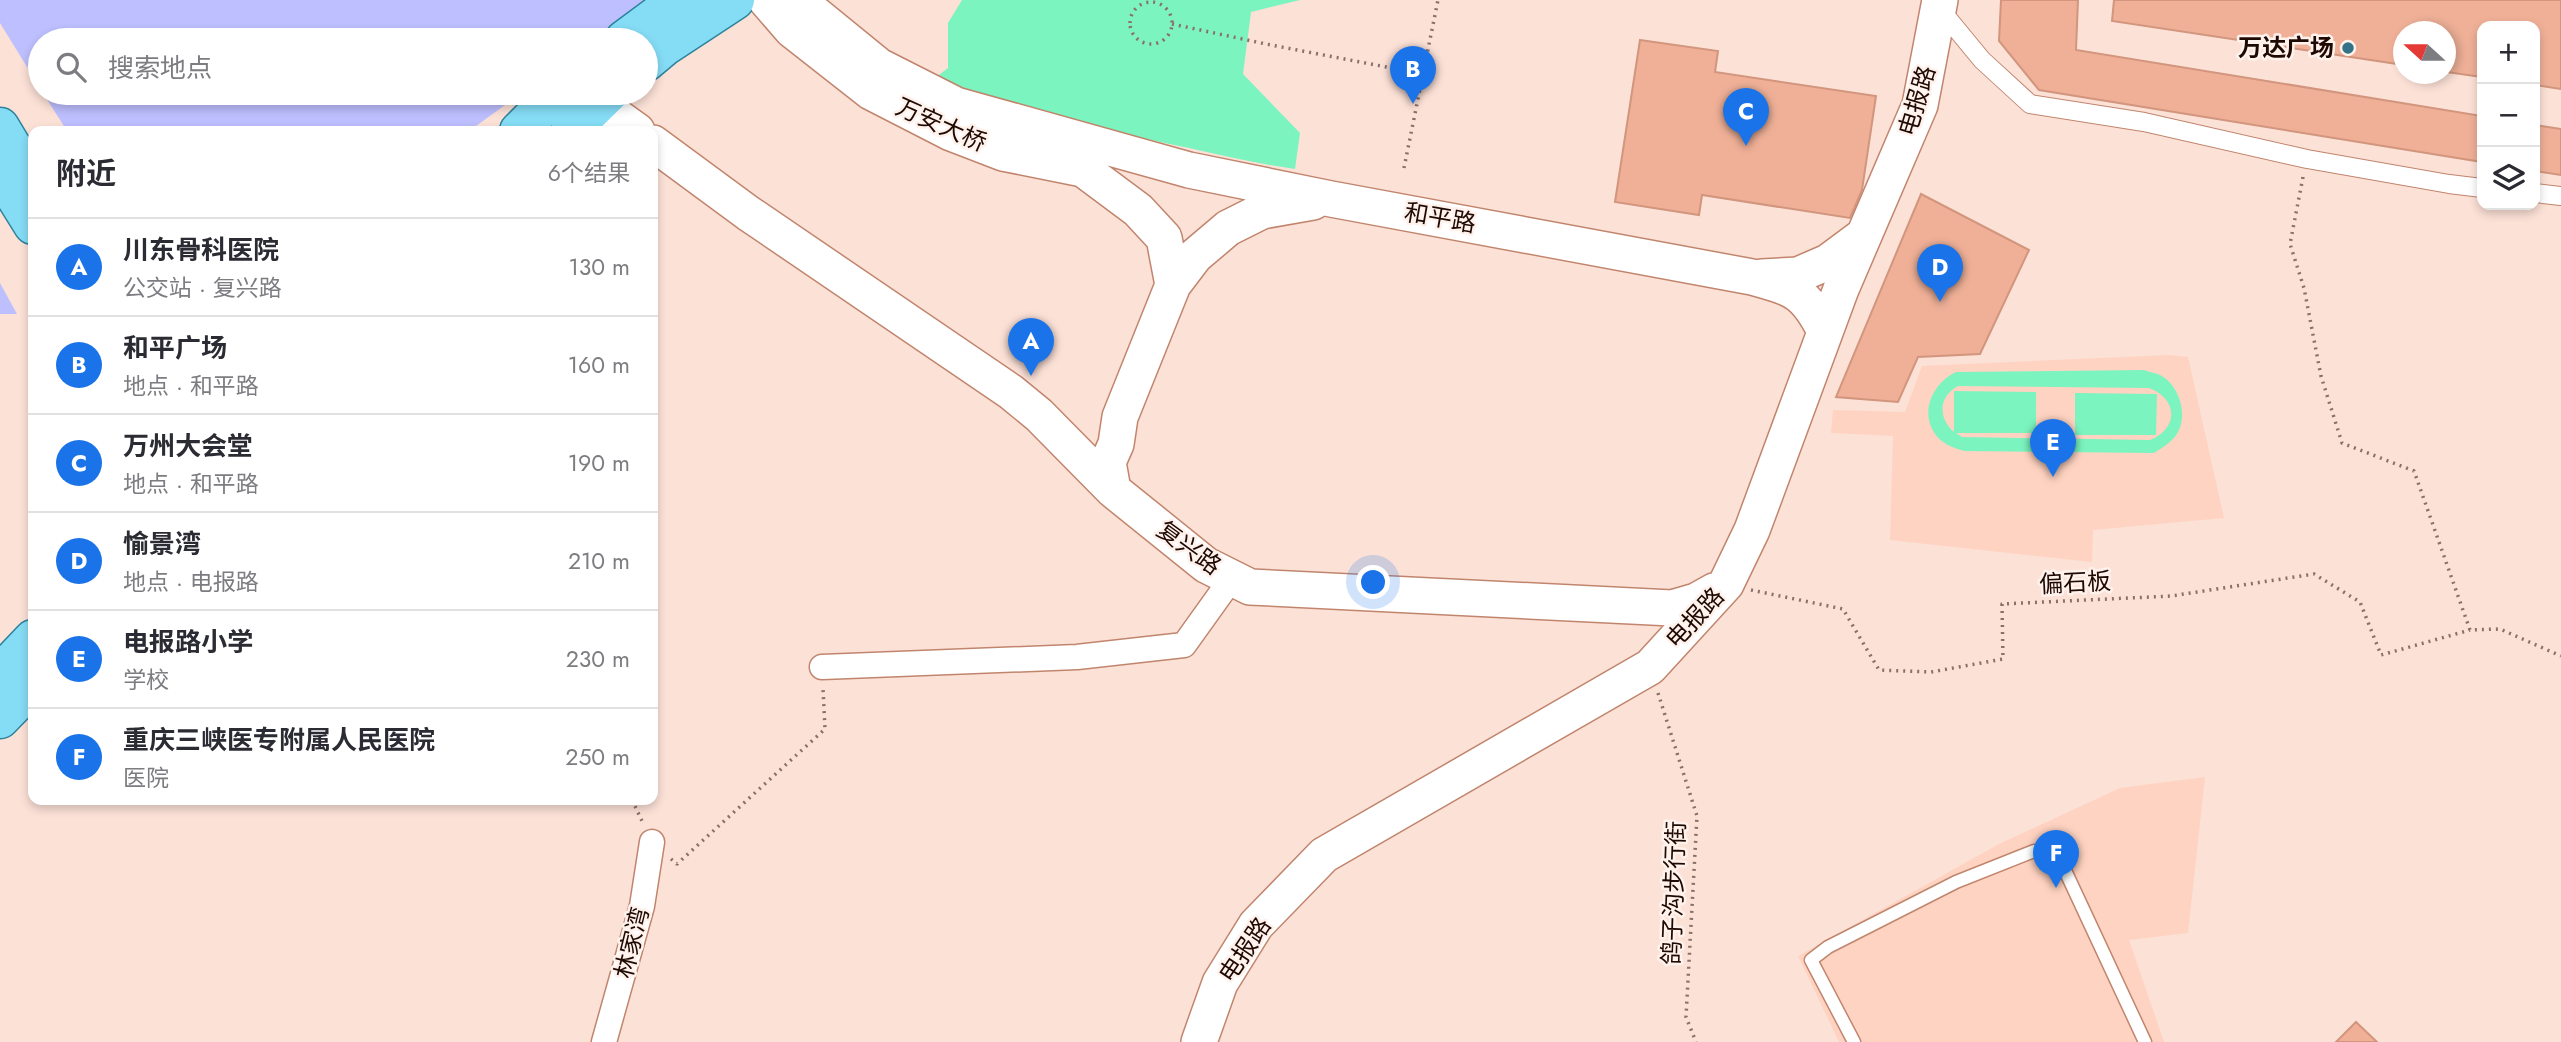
<!DOCTYPE html>
<html lang="zh">
<head>
<meta charset="utf-8">
<style>
	:root { --surface:#fff; --page:#f7f7f7; --text:#2b2b33; --muted:#7c7c81; --line:#e1e1e2; --accent:#1a73e8 }
	body { margin:0; font-family:Jost,"Noto Sans SC",sans-serif; background:var(--page); color:var(--text) }
	.controls { position:absolute; right:21px; top:21px; display:grid; overflow:hidden; border-radius:14px; box-shadow:0 4px 10px #0003 }
	.controls button { width:63px; height:63px; display:grid; place-items:center; padding:0; border:0; border-bottom:2px solid var(--line); background:var(--surface); color:var(--text); font:35px sans-serif }
	.compass { position:absolute; left:2393px; top:21px; width:63px; height:63px; border-radius:50%; background:var(--surface); box-shadow:0 4px 10px #0003; rotate:291deg }
	.you { position:absolute; left:1374px; top:583px; width:24px; height:24px; margin:-18px; border:5px solid #fff; border-radius:50%; background:#1a73e8; box-shadow:0 0 0 10px #1a73e833 }
	.badge { display:grid; place-items:center; width:46px; height:46px; border-radius:50%; background:var(--accent); color:#fff; font-size:23px; font-weight:700 }
	.pin { position:absolute; translate:-50% -58px; filter:drop-shadow(0 2px 4px #0008) }
	.pin::after { content:''; position:absolute; top:37px; width:24px; height:21px; background:inherit; clip-path:polygon(0 0,100% 0,50% 100%) }
	.list { margin:0; padding:0; list-style:none }
	h2 { display:flex; justify-content:space-between; align-items:center; height:91px; margin:0; padding:0 28px; font-size:30px }
	h2 small { font-size:23px; font-weight:400; color:var(--muted) }
	.list li { display:grid; grid-template-columns:46px 1fr auto; gap:21px; align-items:center; box-sizing:border-box; height:98px; padding:0 28px; border-top:2px solid var(--line) }
	.list b { display:block; font-size:26px; white-space:nowrap }
	.list p { margin:0; font-size:23px; white-space:nowrap; color:var(--muted) }
	.list em { font-size:23px; font-style:normal; color:var(--muted) }
	.icon { flex:none; width:38px; height:38px; fill:none; stroke:currentColor; stroke-width:2; stroke-linecap:round; stroke-linejoin:round }
	.map { position:relative; flex:none; width:2561px; height:1042px; overflow:hidden }
	.search { position:absolute; background:var(--surface); box-shadow:0 4px 10px #0003; left:28px; top:28px; width:630px; height:77px; display:flex; align-items:center; gap:18px; box-sizing:border-box; padding:0 24px; border-radius:38px; color:var(--muted); font-size:26px }
	.panel { position:absolute; background:var(--surface); box-shadow:0 4px 10px #0003; left:28px; top:126px; width:630px; height:679px; border-radius:14px }
	.map>svg:first-child { display:block }
	.built { fill:#ffd3c1 }
	.green { fill:#7bf4bf; fill-rule:evenodd }
	.water { fill:#bdbffe }
	.building { fill:#efb097; stroke:#d2957d; stroke-width:2 }
	.lines { fill:none; stroke-linecap:round; stroke-linejoin:round }
	.service-casing { stroke:#c1856d; stroke-width:15 }
	.pedestrian-casing { stroke:#c1856d; stroke-width:20 }
	.minor-casing { stroke:#c1856d; stroke-width:27 }
	.secondary-casing { stroke:#c1856d; stroke-width:38 }
	.primary-casing { stroke:#2d839c; stroke-width:41 }
	.path { stroke:#897169; stroke-width:3.5; stroke-dasharray:2 5; stroke-linecap:butt }
	.service { stroke:#fff; stroke-width:12 }
	.pedestrian { stroke:#fff; stroke-width:18 }
	.minor { stroke:#fff; stroke-width:24 }
	.secondary { stroke:#fff; stroke-width:35 }
	.primary { stroke:#85dcf5; stroke-width:38 }
	.poi-dot { fill:#347288; stroke:#fff2ec; stroke-width:2.5 }
	.labels { text-anchor:middle; stroke-width:5; stroke-linejoin:round; paint-order:stroke }
	.poi-label { font-size:24px; font-weight:bold; fill:#1f0903; stroke:#fff2ec; text-anchor:end }
	.street-label { font-size:24px; fill:#1f0903; stroke:#fff2ec }
</style>
</head>
<body>
<div class="map">
<svg width="2561" height="1042" viewBox="0 0 2561 1042">
	<rect width="100%" height="100%" fill="#fce1d7"/>
	<path class="built" d="M2168 355 2188 357 2224 518 2093 530 2092 562 1890 540 1893 436 1831 433 1833 410 1905 412 1922 366Z
		M2205 777 2188 933 2129 940 2164 1042H1839L1798 956 1999 844 2120 788Z"/>
	<path class="green" d="M962 0H1300L1251 12 1243 74 1300 133 1295 169C1259 164 1225 156 1189 148 1103 130 1017 110 935 78L948 68V23Z
		M2144 370C2149 372 2156 373 2160 375 2179 385 2187 412 2179 430 2174 441 2163 447 2154 453L1964 451C1954 448 1942 444 1935 434 1919 411 1934 382 1956 372ZM1958 386 2149 388C2178 399 2179 428 2150 440L1962 437 1956 433H2036V392L1954 391V432C1938 418 1938 397 1958 386Z
		M2075 393 2157 394 2156 435H2075Z"/>
	<path class="water" d="M0 0H654L594 40H40V88L0 23Z
		M43 93H522L469 131H67Z
		M0 283 17 314H0Z"/>
	<path class="building" d="M2001 0H2078L2076 50 2482 116V162L2039 90 1999 41Z
		M2114 0H2561V89L2535 85V26H2482V77L2446 72V32H2404V65L2112 21Z
		M1640 40 1718 51 1715 72 1876 96 1862 190 1850 218 1702 195 1699 215 1615 202Z
		M2535 125 2561 129V175L2535 171Z
		M1921 194 2029 250 1980 354 1918 357 1898 402 1836 397Z
		M2356 1022 2377 1042H2336Z"/>
	<g class="lines">
		<defs>
			<path id="service" d="M1854 1042 1811 960 1828 947 1956 882 2034 851 2063 866 2145 1042"/>
			<path id="pedestrian" d="M1940 9 1982 60 2030 104 2144 122 2307 159 2449 184 2482 188
				M2535 193 2561 196"/>
			<path id="minor" d="M822 667 1077 657 1184 645 1232 578
				M604 1042 642 906 652 842"/>
			<path id="secondary" d="M766 0 792 30 871 92 951 133 1003 153 1083 169 1138 210 1164 238 1173 285
				M798 0 879 66 956 105 1189 170 1331 199 1752 277C1794 289 1804 290 1825 331
				M584 93 637 131
				M653 143 748 213 1011 392 1039 415 1113 490 1206 565 1250 587 1672 608 1696 601 1714 591
				M1762 277 1798 275 1828 262 1863 236
				M1113 490 1108 462 1116 444 1120 417 1173 285 1195 256 1228 228 1262 211 1313 202
				M1199 1042 1220 983 1256 925 1324 855 1650 667 1726 584 1752 530 1841 289 1920 105 1940 0"/>
			<path id="primary" d="M624 40 659 14 683 0
				M646 62 665 46 735 0
				M0 127 33 182
				M519 131 557 93
				M570 131 609 93
				M0 172 33 225
				M0 674 33 639
				M0 719 33 685"/>
		</defs>
		<use href="#service" class="service-casing"/>
		<use href="#pedestrian" class="pedestrian-casing"/>
		<use href="#minor" class="minor-casing"/>
		<use href="#secondary" class="secondary-casing"/>
		<use href="#primary" class="primary-casing"/>
		<path class="path" d="M1130 23a21 21 0 1 1 42 0a21 21 0 1 1-42 0Z
			M1172 24 1266 44 1423 74
			M1404 168 1438 0
			M2303 177 2290 244 2304 288 2321 376 2342 443 2414 471 2470 630 2500 629 2561 656
			M1751 590 1843 609 1879 670 1931 672 2003 659 2002 604 2171 596 2314 574 2360 602 2381 655 2470 630
			M1658 693 1697 816 1686 1017 1696 1042
			M632 800 643 823
			M671 859 677 864 825 729 823 689"/>
		<use href="#service" class="service"/>
		<use href="#pedestrian" class="pedestrian"/>
		<use href="#minor" class="minor"/>
		<use href="#secondary" class="secondary"/>
		<use href="#primary" class="primary"/>
	</g>
	<circle class="poi-dot" cx="2348" cy="48" r="7"/>
	<g class="labels">
		<g class="poi-label">
			<text x="2334" y="56">万达广场</text>
		</g>
		<g class="street-label">
			<text transform="translate(1917 101) rotate(-73)" y="8">电报路</text>
			<text transform="translate(941 125) rotate(24)" y="8">万安大桥</text>
			<text transform="translate(1440 218) rotate(10)" y="8">和平路</text>
			<text transform="translate(1189 548) rotate(36)" y="8">复兴路</text>
			<text transform="translate(2075 583) rotate(-3)" y="8">偏石板</text>
			<text transform="translate(1695 618) rotate(-47)" y="8">电报路</text>
			<text transform="translate(1674 893) rotate(-88)" y="8">鸽子沟步行街</text>
			<text transform="translate(632 943) rotate(-76)" y="8">林家湾</text>
			<text transform="translate(1245 950) rotate(-56)" y="8">电报路</text>
		</g>
	</g>
</svg>
<div class="controls">
<button>+</button>
<button>−</button>
<button><svg class="icon" aria-label="layers" viewBox="0 0 24 24"><path d="M12 4l9 5-9 5-9-5zM3 14l9 5 9-5"/></svg></button>
</div>
<svg class="compass" viewBox="-18 -18 36 36"><path d="M0-13l5 13h-10z" fill="#e53935"/><path d="M0 13l5-13h-10z" fill="#7c7c81"/></svg>
<div class="you"></div>
<div class="pin badge" style="left:1031px;top:376px">A</div>
<div class="pin badge" style="left:1413px;top:104px">B</div>
<div class="pin badge" style="left:1746px;top:146px">C</div>
<div class="pin badge" style="left:1940px;top:302px">D</div>
<div class="pin badge" style="left:2053px;top:477px">E</div>
<div class="pin badge" style="left:2056px;top:888px">F</div>
<div class="search"><svg class="icon" aria-label="search" viewBox="0 0 24 24"><circle cx="10" cy="10" r="6"/><path d="M15 15l6 6"/></svg>搜索地点</div>
<section class="panel">
<h2>附近<small>6个结果</small></h2>
<ul class="list">
<li><span class="badge">A</span><div><b>川东骨科医院</b><p>公交站 · 复兴路</p></div><em>130 m</em></li>
<li><span class="badge">B</span><div><b>和平广场</b><p>地点 · 和平路</p></div><em>160 m</em></li>
<li><span class="badge">C</span><div><b>万州大会堂</b><p>地点 · 和平路</p></div><em>190 m</em></li>
<li><span class="badge">D</span><div><b>愉景湾</b><p>地点 · 电报路</p></div><em>210 m</em></li>
<li><span class="badge">E</span><div><b>电报路小学</b><p>学校</p></div><em>230 m</em></li>
<li><span class="badge">F</span><div><b>重庆三峡医专附属人民医院</b><p>医院</p></div><em>250 m</em></li>
</ul>
</section>
</div>
</body>
</html>
